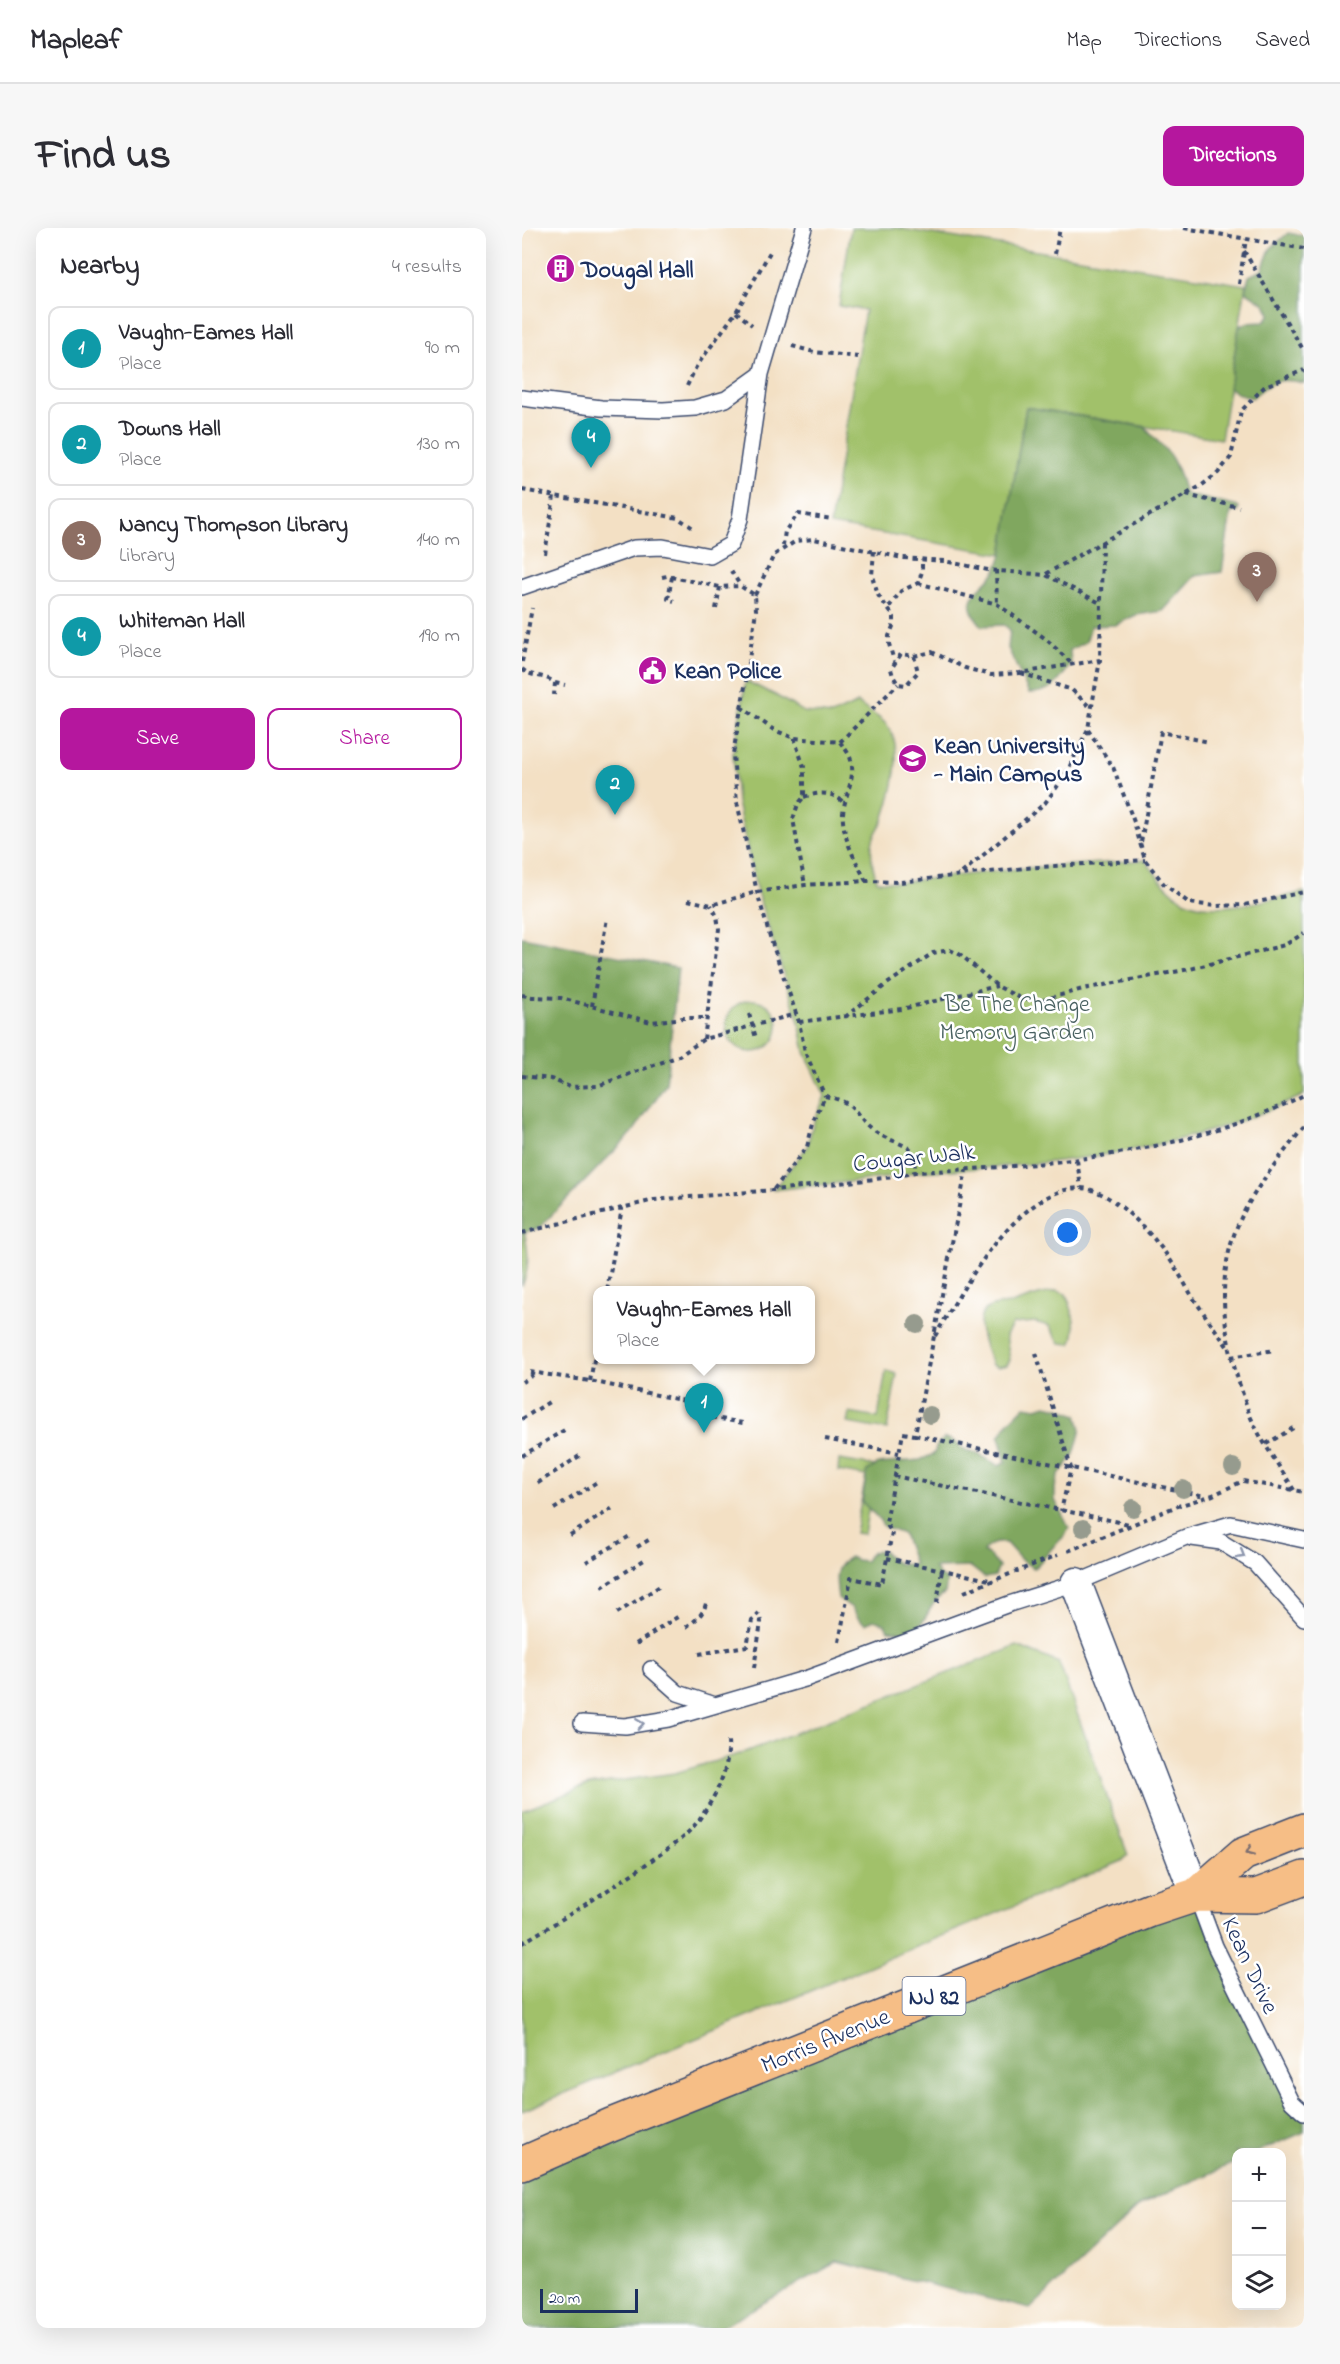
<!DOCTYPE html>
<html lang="en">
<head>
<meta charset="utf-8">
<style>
	:root { --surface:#fff; --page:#f7f7f7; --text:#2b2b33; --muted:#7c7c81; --line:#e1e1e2; --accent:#b5179e }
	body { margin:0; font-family:"Indie Flower",sans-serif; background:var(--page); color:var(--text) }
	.controls { position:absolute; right:18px; bottom:18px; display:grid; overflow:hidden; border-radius:12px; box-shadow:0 6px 24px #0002 }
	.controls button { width:54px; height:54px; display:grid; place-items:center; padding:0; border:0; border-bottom:2px solid var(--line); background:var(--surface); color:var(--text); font:30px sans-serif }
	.scale { position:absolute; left:18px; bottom:15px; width:98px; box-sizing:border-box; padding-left:6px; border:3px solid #1b2f5e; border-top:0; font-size:16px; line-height:21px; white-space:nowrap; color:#1b2f5e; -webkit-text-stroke:4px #fff; paint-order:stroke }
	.you { position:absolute; left:546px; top:1005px; width:21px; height:21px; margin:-15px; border:4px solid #fff; border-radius:50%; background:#1a73e8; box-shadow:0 0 0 9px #1a73e833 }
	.badge { display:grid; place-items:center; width:39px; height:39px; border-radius:50%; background:var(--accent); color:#fff; font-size:20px; font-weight:700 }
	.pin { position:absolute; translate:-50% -50px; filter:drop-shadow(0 2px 3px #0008) }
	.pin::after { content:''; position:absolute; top:32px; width:21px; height:18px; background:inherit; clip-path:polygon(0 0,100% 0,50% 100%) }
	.popup { position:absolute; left:71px; top:1058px; width:222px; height:78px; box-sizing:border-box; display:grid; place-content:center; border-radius:12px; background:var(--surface); filter:drop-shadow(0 2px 4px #0005); font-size:20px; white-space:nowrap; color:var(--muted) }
	.popup b { font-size:22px; color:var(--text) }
	.popup::after { content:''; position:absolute; left:50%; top:100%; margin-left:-12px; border:12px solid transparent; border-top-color:var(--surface) }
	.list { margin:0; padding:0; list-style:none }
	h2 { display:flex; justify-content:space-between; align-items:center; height:78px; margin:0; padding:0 24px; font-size:26px }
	h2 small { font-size:20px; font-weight:400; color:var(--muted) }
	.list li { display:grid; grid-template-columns:39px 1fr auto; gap:18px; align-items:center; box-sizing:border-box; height:84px; margin:0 12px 12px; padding:0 12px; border:2px solid var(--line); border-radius:12px }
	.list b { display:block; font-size:22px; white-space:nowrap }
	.list p { margin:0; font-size:20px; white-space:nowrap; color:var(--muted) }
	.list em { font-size:20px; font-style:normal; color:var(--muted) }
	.actions { display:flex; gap:12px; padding:18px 24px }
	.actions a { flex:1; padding:14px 0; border:2px solid var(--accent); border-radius:12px; text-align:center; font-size:21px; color:var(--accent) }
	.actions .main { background:var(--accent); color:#fff }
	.icon { flex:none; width:33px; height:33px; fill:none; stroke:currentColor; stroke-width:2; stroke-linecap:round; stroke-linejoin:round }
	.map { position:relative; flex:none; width:782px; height:2100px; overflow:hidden; border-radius:12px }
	header { display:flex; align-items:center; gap:36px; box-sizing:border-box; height:84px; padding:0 30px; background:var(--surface); border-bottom:2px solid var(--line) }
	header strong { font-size:28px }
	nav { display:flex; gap:33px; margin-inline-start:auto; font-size:21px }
	.intro { display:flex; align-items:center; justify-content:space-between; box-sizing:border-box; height:144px; padding:0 36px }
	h1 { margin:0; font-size:42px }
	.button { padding:15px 27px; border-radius:12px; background:var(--accent); color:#fff; font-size:21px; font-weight:700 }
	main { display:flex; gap:36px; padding:0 36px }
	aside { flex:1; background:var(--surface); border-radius:12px; box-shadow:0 6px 24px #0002 }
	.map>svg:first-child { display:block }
	.green { fill:#a1c16a; stroke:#5e7864; stroke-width:1.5 }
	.forest { fill:#80a75e; stroke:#4e6b5e; stroke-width:1.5 }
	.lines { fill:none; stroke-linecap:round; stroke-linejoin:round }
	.lane-casing { stroke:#3b4a6d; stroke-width:18 }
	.street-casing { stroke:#3b4a6d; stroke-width:33 }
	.primary-casing { stroke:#3b4a6d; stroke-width:36 }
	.path { stroke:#3b4a6d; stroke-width:4; stroke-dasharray:4.5 4.5; stroke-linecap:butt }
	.lane { stroke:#fff; stroke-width:15 }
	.street { stroke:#fff; stroke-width:30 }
	.primary { stroke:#f6be86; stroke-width:33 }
	.tree { fill:#969b8e }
	.oneway { stroke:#8d97ae }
	.oneway2 { stroke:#7e6f70 }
	.labels { text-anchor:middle; stroke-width:5; stroke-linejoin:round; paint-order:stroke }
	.shield { fill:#fff; stroke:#5f6d8e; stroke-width:1.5 }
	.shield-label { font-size:22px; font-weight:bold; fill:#1b2f5e }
	.poi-label { font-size:24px; font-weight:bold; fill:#1b2f5e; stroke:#fff; text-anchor:start }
	.park-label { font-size:24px; fill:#4a6262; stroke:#fff }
	.street-label { font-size:24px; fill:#1b2f5e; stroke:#fff }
</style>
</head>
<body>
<header>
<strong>Mapleaf</strong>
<nav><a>Map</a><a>Directions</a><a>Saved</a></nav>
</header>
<div class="intro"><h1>Find us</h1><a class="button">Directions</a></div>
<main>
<aside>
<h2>Nearby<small>4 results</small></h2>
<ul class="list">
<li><span class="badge" style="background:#0f9aa8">1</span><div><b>Vaughn-Eames Hall</b><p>Place</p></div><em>90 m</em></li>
<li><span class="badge" style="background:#0f9aa8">2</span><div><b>Downs Hall</b><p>Place</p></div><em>130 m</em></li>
<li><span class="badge" style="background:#8d6e63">3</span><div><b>Nancy Thompson Library</b><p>Library</p></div><em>140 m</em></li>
<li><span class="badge" style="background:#0f9aa8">4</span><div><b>Whiteman Hall</b><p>Place</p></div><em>190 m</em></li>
</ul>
<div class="actions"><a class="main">Save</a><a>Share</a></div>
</aside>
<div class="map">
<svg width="782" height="2100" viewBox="0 0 782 2100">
	<rect width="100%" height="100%" fill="#fff"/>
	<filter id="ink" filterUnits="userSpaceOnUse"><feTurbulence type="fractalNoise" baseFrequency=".0167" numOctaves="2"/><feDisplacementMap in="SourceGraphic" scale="12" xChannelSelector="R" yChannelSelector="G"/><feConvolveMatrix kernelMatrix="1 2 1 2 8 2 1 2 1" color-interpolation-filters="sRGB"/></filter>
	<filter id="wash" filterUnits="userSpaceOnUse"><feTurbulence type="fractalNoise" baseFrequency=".008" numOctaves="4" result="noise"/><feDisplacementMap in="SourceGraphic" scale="24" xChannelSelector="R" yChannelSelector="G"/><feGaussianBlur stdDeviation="1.35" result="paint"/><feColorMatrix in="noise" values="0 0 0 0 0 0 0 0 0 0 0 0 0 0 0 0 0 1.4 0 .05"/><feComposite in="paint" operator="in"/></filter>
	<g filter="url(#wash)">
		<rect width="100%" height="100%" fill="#f3e0c4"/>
		<path class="green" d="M329 0H374L724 57 699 211 504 179 480 326 308 297 343 82 317 78Z
			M224 453 253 467 282 484 310 487 336 475C344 482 355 487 362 494 385 516 370 566 361 592 358 599 353 605 351 612 347 626 351 641 355 653L378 654 503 640 623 632C635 648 648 666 666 674 694 687 753 670 782 664V867C660 925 526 938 393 944L372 949 251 962 285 919 291 896 303 868 283 824 277 794 235 664 215 574 211 526Z
			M204 798a26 26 0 1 1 52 0a26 26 0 1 1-52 0Z
			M0 991C5 1015 10 1036 0 1058Z
			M535 1063 544 1066C550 1080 557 1101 549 1116L538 1115 527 1098 513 1094 491 1096 484 1107 488 1132 485 1137 475 1139 470 1137C465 1123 448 1090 466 1080 472 1076 482 1077 489 1076 505 1071 518 1065 535 1063Z
			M364 1143 375 1146 365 1202 325 1195 327 1185 356 1190Z
			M317 1232 354 1238 342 1306 333 1305 344 1248 316 1243Z
			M495 1418 537 1435 606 1627 600 1633 0 1883V1583L67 1557 153 1545 221 1525Z"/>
		<path class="forest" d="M766 5 782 8V155C757 149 749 153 730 170L714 165 707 159 717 99 724 95 742 94 748 86 743 76 723 63 727 48 740 42 748 21Z
			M504 179 623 199C629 208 636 213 643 221 654 233 659 251 663 266L717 279 716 284H709L700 344 673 348 641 383 614 387 593 397 569 398 564 414 548 422 549 436C537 454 530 465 507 465L486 420 488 402 482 397 460 398C435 370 456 366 473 344 476 339 478 332 480 326Z
			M0 709 156 740 144 856 111 904 17 1000 0 1005Z
			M524 1177 537 1180 555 1187 559 1201 553 1223 551 1229 537 1246 533 1259V1272L547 1300C542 1312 538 1310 532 1318 525 1326 520 1333 512 1340L501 1334 484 1315C473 1314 467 1316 461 1324L469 1329 477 1339 473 1348 463 1350 449 1339 412 1340 418 1348 425 1352 423 1365C405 1376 408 1392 389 1405L366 1402 363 1396 352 1392 343 1396 336 1390 330 1380 316 1370C314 1351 310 1340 328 1329L334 1332 343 1333C348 1323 352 1323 362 1323 369 1335 380 1338 392 1336L381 1306 362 1299 357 1291 340 1274 345 1243 356 1236 398 1232 412 1226 415 1217 423 1210 433 1213 440 1221 456 1226 477 1238 484 1234 477 1209 486 1195 503 1178 515 1180Z
			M674 1667 782 1885V1904L735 1924H714V1934L619 1976 508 2081 315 2034 197 2100H0V1936Z"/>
	</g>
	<g filter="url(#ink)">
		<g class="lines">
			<defs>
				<path id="lane" d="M0 170 79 180 141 182 173 180 204 171 239 146 282 0
					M0 359 112 320 141 319 188 328 209 316 218 291 239 146
					M670 1310 699 1314 733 1335 782 1390
					M129 1441 156 1465 193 1477
					M60 1495 103 1498 146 1491 286 1450 487 1376 554 1355 664 1309 709 1296 782 1312
					M674 1667 693 1718 770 1874 782 1885"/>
				<path id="street" d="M554 1355 674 1667"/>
				<path id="primary" d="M674 1667 721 1626 782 1602
					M0 1936 89 1897 629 1682 674 1667 734 1668 782 1650"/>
			</defs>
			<use href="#lane" class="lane-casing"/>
			<use href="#street" class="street-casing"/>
			<use href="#primary" class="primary-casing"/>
			<path class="path" d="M662 0 782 21
				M722 23 782 123
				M533 26 538 0
				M717 56 724 11
				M214 84 230 97
				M270 118 292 124 336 129
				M165 158 174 139 214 84 248 24
				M0 262 156 290 171 300
				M664 267 717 279
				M261 318 263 303 276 286 310 291
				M352 323 350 348 356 367 372 389V396L367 408V416L372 433
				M23 326 32 268
				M474 342 475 376
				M209 343 218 357
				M524 346 679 258 696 245 709 229 719 183 743 158 782 142
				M140 349 145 348 198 359 218 358 233 367 234 382 224 453 211 526 215 574 235 664 249 712 277 794 283 824 303 868
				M150 349 146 371 152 373
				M396 355 475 376 524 411 549 435
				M233 367 252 327 274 313 292 311 381 330 422 333 466 342 524 347 580 376
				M367 379 379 363 396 355 400 344V331
				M194 381 198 359
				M392 428 396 444 384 457 376 456 371 448 369 441 379 426 392 428 410 424 443 440 469 447 498 445 578 432
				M0 434 10 380
				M0 441C9 450 23 446 33 455L32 467
				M499 445 550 462 569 480
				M33 455 43 457
				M219 479 252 502 272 510 318 514
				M566 502 591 539 612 594 623 632 642 656 667 675 693 678 722 677 782 664
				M272 510 282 539V569L276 576 271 591 283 657
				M318 514C321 518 326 524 328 529 336 551 319 571 321 593 323 615 334 633 344 653
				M318 514 376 456
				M282 569C298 564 310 563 322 575
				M619 614 639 504 687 514
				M440 645 523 575 543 548 566 501 578 432 580 314
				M166 672 189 677 235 664 283 657 344 653 378 654 503 640 623 632
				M0 767 10 769 39 770 129 794 161 790H185
				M70 778 85 690
				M227 786 234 810
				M323 789 365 756 411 725 428 722 439 727 475 758 496 769 517 773 561 761 668 741 763 717 782 705
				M277 794 380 781 475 758
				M182 811 197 701 195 688 189 677
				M0 848 29 851 48 859 75 858 157 828 182 811 274 786
				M303 868C337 875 328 885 352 903 363 911 378 914 390 922L393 930V944
				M555 932 559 960
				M252 961 285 919 291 896 303 868
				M0 1005 132 972 251 962 372 949 393 944C525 938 663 927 782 867
				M85 1062 100 980
				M413 1108C441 1061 495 961 558 960 587 960 625 1001 641 1022 652 1036 661 1053 670 1068 682 1086 695 1104 707 1121
				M514 1125 549 1240 539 1283
				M709 1129 753 1122
				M8 1144 68 1153 173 1175 171 1186 221 1195
				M68 1153 76 1111
				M0 1154 11 1147
				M0 1191 27 1174
				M393 1207 683 1268
				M303 1211 377 1225
				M744 1216 773 1199
				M0 1228 44 1201
				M372 1248 607 1296
				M16 1255 59 1227
				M772 1262C758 1239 741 1216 730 1192 725 1182 723 1171 719 1161 699 1101 692 1038 724 980 740 951 761 925 782 899
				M32 1281 75 1254
				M48 1307 91 1280
				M115 1319 130 1310
				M546 1323 653 1279 691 1267 721 1253 782 1264
				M365 1330 467 1352
				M64 1334 108 1308
				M80 1359 122 1332
				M442 1364 536 1327
				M415 1375 420 1342
				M95 1385 138 1358
				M164 1399C173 1393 182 1386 184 1375
				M317 1414 329 1350 360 1356 370 1305 364 1295 381 1205 393 1207 444 942
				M114 1416 157 1388
				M177 1426 225 1418 230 1392 237 1385
				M232 1440 239 1394 237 1386
				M0 1715C41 1691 81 1666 120 1639 139 1625 162 1612 176 1593 193 1570 208 1541 206 1513"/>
			<use href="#lane" class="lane"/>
			<use href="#street" class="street"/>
			<use href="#primary" class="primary"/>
		</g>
		<g class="tree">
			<circle cx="395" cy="1096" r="9"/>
			<circle cx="408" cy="1187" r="9"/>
			<circle cx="711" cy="1239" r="9"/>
			<circle cx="661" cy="1261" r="9"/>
			<circle cx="611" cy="1280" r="9"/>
			<circle cx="561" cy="1300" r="9"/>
		</g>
		<defs><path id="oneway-chevron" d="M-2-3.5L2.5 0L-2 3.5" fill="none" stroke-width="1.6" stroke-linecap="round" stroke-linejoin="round" transform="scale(1.5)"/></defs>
		<g class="oneway">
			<use href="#oneway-chevron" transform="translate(719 1327) rotate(31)"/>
			<use href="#oneway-chevron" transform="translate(118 1496) rotate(-8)"/>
		</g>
		<use class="oneway2" href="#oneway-chevron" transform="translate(728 1623) rotate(156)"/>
	</g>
	<defs>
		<symbol id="building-disc" viewBox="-11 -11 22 22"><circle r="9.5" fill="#b5179e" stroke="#fff"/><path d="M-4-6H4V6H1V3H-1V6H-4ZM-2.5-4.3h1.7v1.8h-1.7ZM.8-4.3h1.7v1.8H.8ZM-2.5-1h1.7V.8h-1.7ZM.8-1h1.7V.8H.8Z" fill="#fff"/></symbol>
		<symbol id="civic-disc" viewBox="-11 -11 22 22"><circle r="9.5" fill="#b5179e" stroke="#fff"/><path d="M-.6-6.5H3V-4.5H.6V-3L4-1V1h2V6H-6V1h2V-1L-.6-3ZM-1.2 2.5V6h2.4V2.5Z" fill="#fff"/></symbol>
		<symbol id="university-disc" viewBox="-11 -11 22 22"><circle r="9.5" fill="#b5179e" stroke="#fff"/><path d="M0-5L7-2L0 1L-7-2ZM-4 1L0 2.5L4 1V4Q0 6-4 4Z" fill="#fff"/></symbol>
	</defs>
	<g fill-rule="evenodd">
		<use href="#building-disc" x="22" y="24" width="33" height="33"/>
		<use href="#civic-disc" x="114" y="426" width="33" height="33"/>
		<use href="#university-disc" x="374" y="514" width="33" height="33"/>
	</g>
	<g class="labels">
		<rect class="shield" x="380.5" y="1749" width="63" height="38" rx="4.5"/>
		<g class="shield-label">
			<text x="412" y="1776">NJ 82</text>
		</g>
		<g class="poi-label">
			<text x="59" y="49">Dougal Hall</text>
			<text x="152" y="450">Kean Police</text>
			<text x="412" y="525">Kean University<tspan x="412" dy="28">- Main Campus</tspan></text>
		</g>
		<g class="park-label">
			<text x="495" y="783">Be The Change<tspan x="495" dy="28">Memory Garden</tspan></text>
		</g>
		<g class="street-label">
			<text transform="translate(392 929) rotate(-6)" y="8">Cougar Walk</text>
			<text transform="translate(729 1737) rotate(65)" y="8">Kean Drive</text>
			<text transform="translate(303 1812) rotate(-22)" y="8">Morris Avenue</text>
		</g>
	</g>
</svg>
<div class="controls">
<button>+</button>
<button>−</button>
<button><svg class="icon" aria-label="layers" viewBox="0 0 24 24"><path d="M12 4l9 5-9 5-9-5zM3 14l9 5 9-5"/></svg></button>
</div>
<div class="scale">20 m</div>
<div class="you"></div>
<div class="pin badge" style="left:182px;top:1205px;background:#0f9aa8">1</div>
<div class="popup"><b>Vaughn-Eames Hall</b>Place</div>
<div class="pin badge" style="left:93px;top:587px;background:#0f9aa8">2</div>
<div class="pin badge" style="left:735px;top:374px;background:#8d6e63">3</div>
<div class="pin badge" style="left:69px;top:240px;background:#0f9aa8">4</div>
</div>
</main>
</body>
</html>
